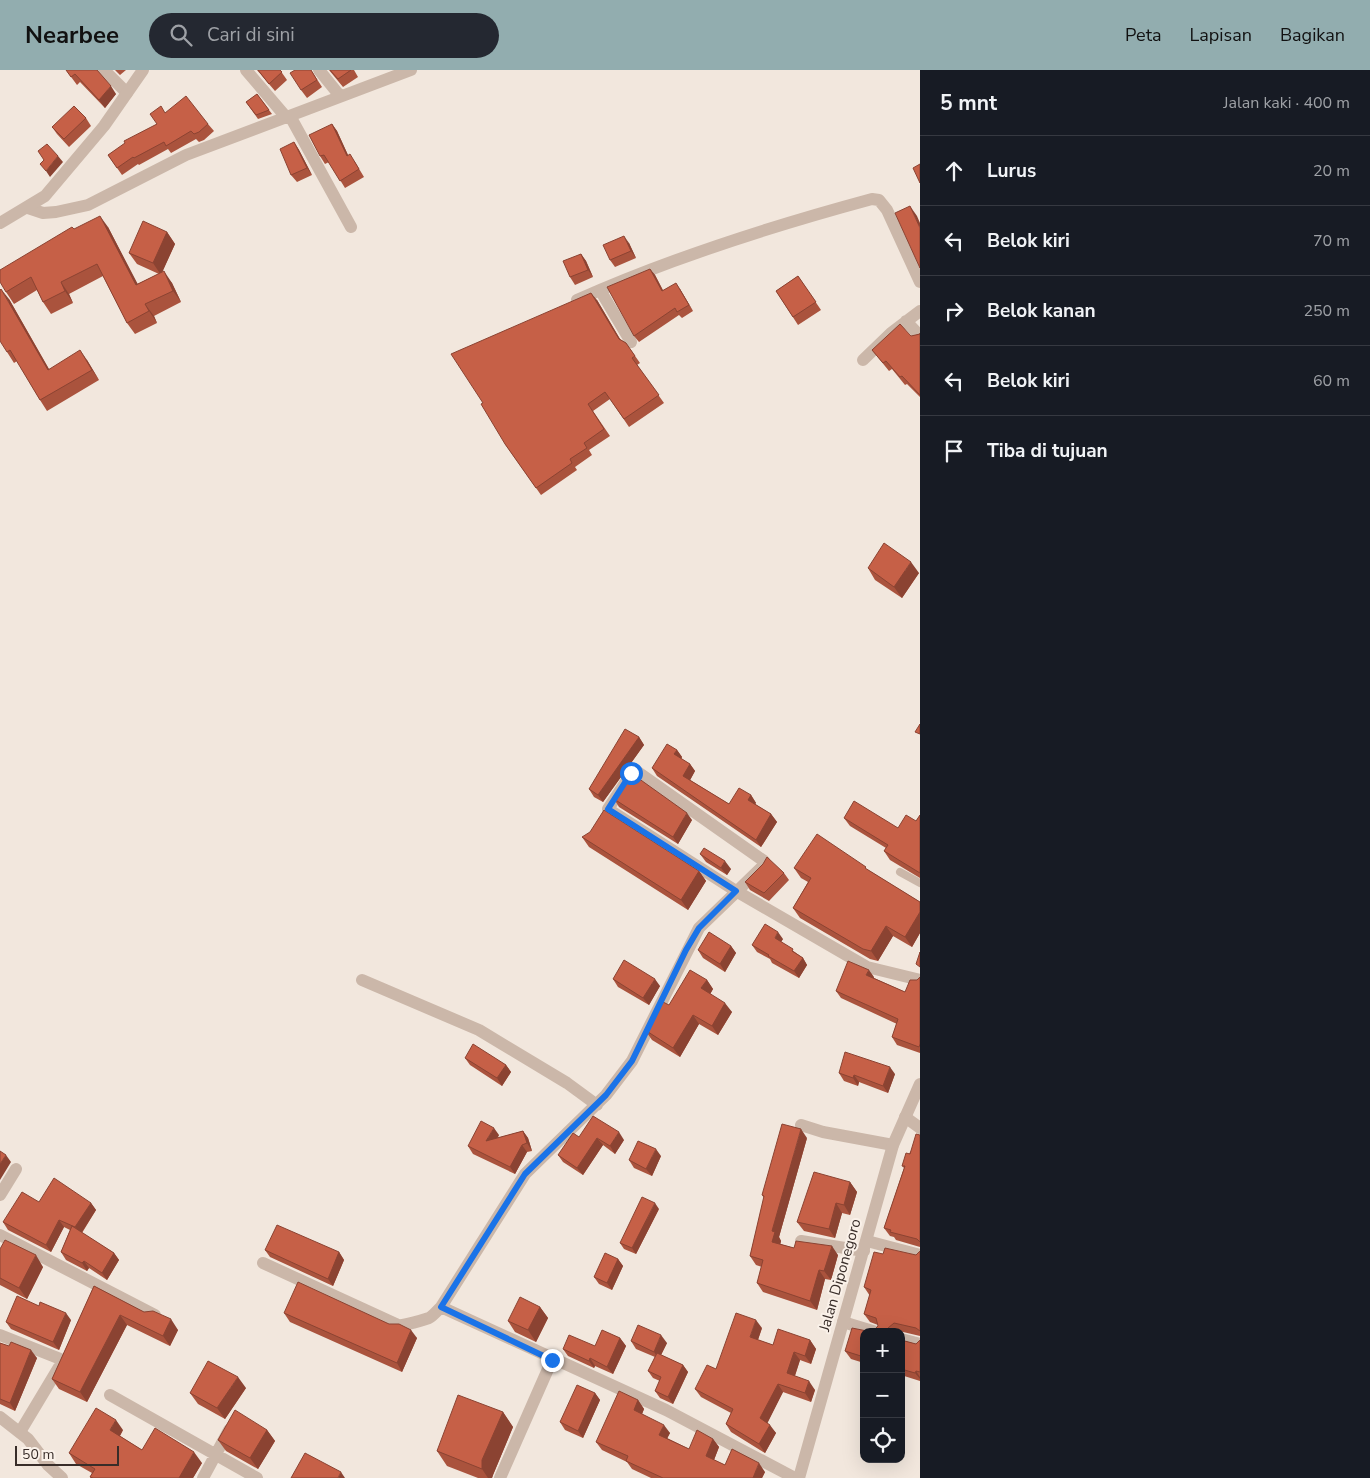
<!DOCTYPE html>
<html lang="id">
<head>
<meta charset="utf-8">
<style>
	:root { --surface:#171b24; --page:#242831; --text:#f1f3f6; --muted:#9ea1a6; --line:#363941; --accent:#92adaf }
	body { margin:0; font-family:"Nunito Sans",sans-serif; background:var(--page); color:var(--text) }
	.controls { position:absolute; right:15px; bottom:15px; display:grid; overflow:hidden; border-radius:10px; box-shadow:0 5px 20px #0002 }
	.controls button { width:45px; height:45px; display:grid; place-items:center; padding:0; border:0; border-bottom:1px solid var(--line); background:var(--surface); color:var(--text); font:25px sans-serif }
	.scale { position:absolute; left:15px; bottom:12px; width:104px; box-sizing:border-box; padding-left:5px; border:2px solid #382d29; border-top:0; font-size:14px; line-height:18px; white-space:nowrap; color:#382d29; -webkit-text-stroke:4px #faf1e9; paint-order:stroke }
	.stop { position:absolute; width:15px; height:15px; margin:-11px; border:4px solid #1a73e8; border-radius:50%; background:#fff }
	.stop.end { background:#1a73e8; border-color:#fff; box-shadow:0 1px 5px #0008 }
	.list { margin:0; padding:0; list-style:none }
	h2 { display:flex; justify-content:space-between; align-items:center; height:65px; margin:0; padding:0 20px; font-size:21px }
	h2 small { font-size:16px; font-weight:400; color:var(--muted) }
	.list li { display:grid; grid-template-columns:32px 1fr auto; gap:15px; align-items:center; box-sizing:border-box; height:70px; padding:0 20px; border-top:1px solid var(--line) }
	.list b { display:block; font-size:19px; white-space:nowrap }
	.list em { font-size:16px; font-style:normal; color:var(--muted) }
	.icon { flex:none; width:28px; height:28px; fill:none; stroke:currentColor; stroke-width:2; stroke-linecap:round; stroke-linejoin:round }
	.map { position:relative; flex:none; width:920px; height:1408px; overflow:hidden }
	header { display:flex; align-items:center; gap:30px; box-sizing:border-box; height:70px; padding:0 25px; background:var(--accent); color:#111 }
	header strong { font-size:24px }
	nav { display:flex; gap:28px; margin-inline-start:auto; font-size:18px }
	.search { width:350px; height:45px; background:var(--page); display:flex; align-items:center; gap:12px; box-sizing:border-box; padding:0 18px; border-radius:28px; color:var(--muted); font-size:19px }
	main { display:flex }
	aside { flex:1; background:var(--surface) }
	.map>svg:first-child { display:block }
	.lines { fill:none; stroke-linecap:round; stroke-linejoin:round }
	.service { stroke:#cbb7a9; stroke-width:8 }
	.minor { stroke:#cbb7a9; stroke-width:12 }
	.tertiary { stroke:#cbb7a9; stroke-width:12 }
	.wall { fill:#aa533d }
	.shaded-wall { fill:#8b4332 }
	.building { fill:#c66047; stroke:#8b4332 }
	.route { stroke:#1a73e8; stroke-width:6 }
	.labels { text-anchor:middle; stroke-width:4; stroke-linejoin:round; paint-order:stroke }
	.street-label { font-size:15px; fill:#382d29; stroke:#faf1e9 }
</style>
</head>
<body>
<header>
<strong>Nearbee</strong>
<div class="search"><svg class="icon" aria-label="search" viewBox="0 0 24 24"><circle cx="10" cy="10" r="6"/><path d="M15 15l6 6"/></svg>Cari di sini</div>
<nav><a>Peta</a><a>Lapisan</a><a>Bagikan</a></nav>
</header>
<main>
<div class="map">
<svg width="920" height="1408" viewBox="0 0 920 1408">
	<rect width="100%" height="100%" fill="#f2e7dd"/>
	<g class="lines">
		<path class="service" d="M900 802 920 813"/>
		<path class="minor" d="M104 0 127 23
			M246 0 286 47
			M319 0 340 26
			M290 46 351 157
			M28 138 43 143 56 142 88 135 186 85 411 0
			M600 220 631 272
			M577 230C671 188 772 156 872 129L879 130 887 140 920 212
			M906 251 920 266
			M863 290 891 263 920 241
			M362 910 479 960 567 1013 597 1035
			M905 1047 920 1058
			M801 1055 823 1062 893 1075
			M0 1125 16 1099
			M0 1165 155 1245
			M801 1171 864 1181
			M867 1171 920 1185
			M263 1193 398 1255C403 1256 423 1250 429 1248 433 1246 438 1240 441 1237L525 1104 606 1025 632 991 699 858 763 796 764 791 639 703 633 701 608 739 736 821 867 897 920 910
			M441 1237 666 1340 795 1408
			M843 1252 876 1262
			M0 1265 63 1290
			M901 1269 920 1274
			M110 1325 257 1408
			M20 1362 62 1292
			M203 1408 229 1360
			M500 1408 552 1290"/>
		<path class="tertiary" d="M0 153 45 126 104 56 143 0
			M0 1347 28 1369 48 1395 62 1408
			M799 1408 893 1075 920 1014"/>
	</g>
	<path class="wall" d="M66 0 116 24 105 38 80 12 77 15Z
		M115 0H126L120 5Z
		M257 0H280L287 10 275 21Z
		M311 0 322 17 307 28 301 20Z
		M329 0H354L358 7 343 17Z
		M257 24 272 44 258 49 246 32Z
		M165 43 208 54 214 61 204 70 199 72 196 69 171 83 168 79 139 95 138 94 122 105 108 85 157 54Z
		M86 48 91 56 69 77 57 64 52 57Z
		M332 54 337 61 348 85 355 92 364 107 345 118 329 92 325 94 320 86Z
		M294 72 299 80 312 105 297 112 291 105Z
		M108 157 137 214 159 204 137 194 129 183 167 162 175 174 162 202 172 213 181 232 154 246 157 253 135 264 127 253 103 206 69 224 73 233 51 244 43 232 37 220 14 234 6 222 74 159Z
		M629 173 636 188 615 197 610 190Z
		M581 184 586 191 593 207 575 215 570 207Z
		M650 199 655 205 663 220 680 219 693 241 682 248 679 245 639 272 634 266Z
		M798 206 821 240 798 255 776 221Z
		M9 229 49 299 87 290 99 310 47 341 40 330 17 291 14 293 7 282Z
		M597 230 620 269 626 273 640 293 637 295 664 333 629 357 610 329 593 341 610 366 589 380 592 385 575 397 577 400 541 425 505 374Z
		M920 263V327L907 314 905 315 892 299 889 301 872 280 911 266 920 264Z
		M868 498 919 503 902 528 875 510Z
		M639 667 644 675 603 732 594 727 589 719Z
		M677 680 682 687 681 689 690 694 695 701 690 710 729 734 751 725 756 733 755 734 771 744 777 752 761 777 657 706 652 698Z
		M614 729 692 750 678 774 619 737Z
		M920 745V808L890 790 884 781 886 778 850 756 844 748 898 758 916 751Z
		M582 767 699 801 706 811 688 840 589 777Z
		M700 784 731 799 727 805 706 792Z
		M794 798 868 800 920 832V863L912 877 893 866 878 891 870 889 800 848 793 838 808 812 801 808Z
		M784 803 789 810 769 831 750 820 745 812Z
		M783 869 781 872 803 888 807 895 799 908 772 893 770 889 757 882 752 875Z
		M731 876 736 883 725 902 703 888 698 880Z
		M874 907V908L905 922 920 907V983L897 975 892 967 897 954 841 928 836 921Z
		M613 909 660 916 649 935 618 917Z
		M707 910 713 919 710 924 732 942 718 965 699 954 680 987 652 970 645 960 669 935Z
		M465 988 506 995 511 1002 502 1016 470 995Z
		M839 1003 895 1004 888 1023 859 1012 858 1016 844 1011Z
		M523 1061 528 1068 532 1081 527 1082 515 1104 473 1084 468 1076 499 1065 497 1068Z
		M920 1065V1177L896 1170 894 1167 890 1166 884 1158 904 1098 902 1096Z
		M579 1067 624 1070 615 1084 603 1075 583 1105 563 1092 558 1085Z
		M807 1068 779 1167 781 1171 780 1174 794 1178 838 1185 831 1210 825 1209 817 1240 763 1222 757 1213 762 1197 756 1195 750 1186 764 1128 762 1125Z
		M661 1086 652 1106 634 1098 629 1090Z
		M850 1112 857 1122 850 1145 842 1143 835 1168 804 1161 797 1152Z
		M39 1132 91 1133 96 1140 82 1163 114 1183 119 1190 107 1210 89 1198 87 1201 66 1190 61 1182 70 1160 64 1157 51 1182 8 1160 3 1152Z
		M659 1139 636 1184 624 1179 620 1173Z
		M0 1179 43 1197 27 1229 0 1215Z
		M265 1180 339 1182 344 1190 333 1216 270 1187Z
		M920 1181V1266L899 1261V1262H872L878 1256V1255L870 1252 864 1244 870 1226 864 1217 883 1184 916 1185Z
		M618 1189 623 1196 612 1220 599 1214 594 1207Z
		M94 1216 178 1260 170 1276 127 1255 87 1332 59 1319 52 1309Z
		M540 1237 548 1248 536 1272 515 1262 508 1251Z
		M284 1243 389 1254 417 1268 402 1302 290 1252Z
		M71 1250 59 1280 11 1259 6 1252Z
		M762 1258 758 1270 773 1275 810 1270 816 1279 811 1294 800 1290 795 1306 815 1320 811 1332 783 1322 767 1353 776 1363 765 1383 731 1362 726 1354 731 1343 701 1327 695 1319Z
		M864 1262V1293L851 1289 845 1281Z
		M620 1268 626 1276 613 1304 595 1296 594 1298 568 1286 563 1279 595 1276Z
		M901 1270 916 1274 920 1270V1311L901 1305Z
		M631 1271 667 1273 661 1285 683 1295 688 1302 673 1334 660 1328 655 1321 660 1311 653 1308 648 1301 655 1287 636 1279Z
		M0 1273 37 1288 15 1341 0 1334Z
		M246 1318 225 1349 198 1334 190 1323Z
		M595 1323 600 1330 583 1368 565 1360 560 1352Z
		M638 1330 644 1339 642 1344 670 1363 667 1368 689 1379 713 1369 719 1377 714 1390 725 1395 765 1402 762 1408H651L632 1399 627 1392 602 1380 596 1372Z
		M503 1342 513 1357 493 1405 492 1408H478L447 1396 437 1381Z
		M123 1360 120 1366 142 1380 202 1393 193 1408H91L90 1407 92 1403 76 1394 69 1383Z
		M267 1360 275 1371 258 1399 226 1381 218 1370Z"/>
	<path class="shaded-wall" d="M111 16 116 24 105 38 99 30Z
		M332 54 337 61 352 94 347 86Z
		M294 72 299 80 312 105 307 98Z
		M58 86 63 92 50 107 46 101Z
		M910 136 917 146 920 153V158Z
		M100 146 108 157 144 226 136 215Z
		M167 162 175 174 161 205 153 193Z
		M624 166 629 173 636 188 631 181Z
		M581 184 586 191 593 207 588 200Z
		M650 199 655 205 666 227 662 221Z
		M164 201 172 213 181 232 173 221Z
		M61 212 69 224 73 233 65 221Z
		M676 213 680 219 693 241 689 235Z
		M1 219 9 229 55 310 48 300Z
		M591 223 597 230 624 276 619 269Z
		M145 234 154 246 157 253 149 241Z
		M80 280 87 290 99 310 92 300Z
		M911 492 919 503 902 528 894 517Z
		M639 667 644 675 603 732 598 725Z
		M677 680 682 687 679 692 674 684Z
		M690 694 695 701 688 714 683 706Z
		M751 725 756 733 753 737 748 730Z
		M687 743 692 750 678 774 673 767Z
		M771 744 777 752 761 777 756 770Z
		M725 791 731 799 727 805 721 798Z
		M699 801 706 811 688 840 681 830Z
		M920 842V863L912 877 905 867Z
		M886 856 893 866 878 891 871 881Z
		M778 862 783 869 779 875 775 868Z
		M731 876 736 883 725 902 720 894Z
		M803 888 807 895 799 908 794 901Z
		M869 900 874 907 872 913 866 905Z
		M655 909 660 916 649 935 643 928Z
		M707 910 713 919 708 928 701 918Z
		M725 933 732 942 718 965 712 956Z
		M693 945 699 954 680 987 673 978Z
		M506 995 511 1002 502 1016 497 1008Z
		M890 997 895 1004 888 1023 883 1016Z
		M854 1005 859 1012 858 1016 853 1008Z
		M494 1058 499 1065 492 1079 486 1071Z
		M801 1059 807 1068 779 1167 781 1171 779 1181 772 1172V1161Z
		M523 1061 528 1068 532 1081 527 1073Z
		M619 1062 624 1070 615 1084 610 1076Z
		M597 1068 603 1075 583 1105 577 1098Z
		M522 1075 527 1082 515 1104 510 1097Z
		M656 1079 661 1086 652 1106 646 1099Z
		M6 1085 11 1092 0 1110V1094Z
		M850 1112 857 1122 850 1145 844 1135Z
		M91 1133 96 1140 80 1165 75 1157Z
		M655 1133 659 1139 636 1184 632 1178Z
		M836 1133 842 1143 835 1168 829 1159Z
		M59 1150 64 1157 51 1182 46 1175Z
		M832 1176 838 1185 831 1210 824 1201Z
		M339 1182 344 1190 333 1216 328 1209Z
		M114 1183 119 1190 107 1210 102 1203Z
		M36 1185 43 1197 27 1229 19 1218Z
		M618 1189 623 1196 612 1220 607 1213Z
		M84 1191 89 1198 87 1201 82 1193Z
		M819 1200 825 1209 817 1240 810 1231Z
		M540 1237 548 1248 536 1272 528 1260Z
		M66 1243 71 1250 59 1280 53 1272Z
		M120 1245 127 1255 87 1332 80 1322Z
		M171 1249 178 1260 170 1276 163 1266Z
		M756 1250 762 1258 756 1275 750 1267Z
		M411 1260 417 1268 402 1302 397 1293Z
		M661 1265 667 1273 659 1289 654 1282Z
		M620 1268 626 1276 613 1304 607 1297Z
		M810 1270 816 1279 811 1294 805 1286Z
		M31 1280 37 1288 15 1341 10 1333Z
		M794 1282 800 1290 793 1311 787 1303Z
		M590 1288 595 1296 594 1298 589 1291Z
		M683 1295 688 1302 673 1334 668 1327Z
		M916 1301 920 1307V1309L915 1303Z
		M238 1307 246 1318 225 1349 217 1338Z
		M809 1311 815 1320 811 1332 805 1323Z
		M778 1314 783 1322 766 1356 760 1348Z
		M595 1323 600 1330 583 1368 578 1361Z
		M638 1330 644 1339 640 1349 634 1340Z
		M503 1342 513 1357 493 1405 492 1408H488L482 1399V1390Z
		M116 1350 123 1360 117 1371 110 1360Z
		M664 1355 670 1363 665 1373 659 1365Z
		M770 1355 776 1363 765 1383 759 1374Z
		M267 1360 275 1371 258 1399 250 1388Z
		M713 1369 719 1377 712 1395 706 1386Z
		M194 1382 202 1393 193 1408H179Z
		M759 1393 765 1402 762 1408H753Z
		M341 1402 345 1408H338Z"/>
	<path class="building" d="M66 0H97L111 16 99 30 75 4 71 7Z
		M258 0H280L282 2 269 14Z
		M295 0H311L317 10 301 20 290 3Z
		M330 0H351L338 9Z
		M257 24 269 40 256 45 246 32Z
		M186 26 208 54 199 62 194 64 191 61 166 76 164 72 134 88 133 87 117 98 108 85 125 73 124 71 157 54 150 44 161 36 165 43Z
		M74 36 86 48 64 69 52 57Z
		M332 54 347 86 350 84 359 99 340 111 324 85 320 86 309 65Z
		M294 72 307 98 291 105 280 79Z
		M47 74 58 86 46 101 40 94 44 90 38 81Z
		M920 94V113L913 98Z
		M910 136 920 158V198L895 143Z
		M100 146 136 215 164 201 173 221 145 234 149 241 127 253 97 194 61 212 65 221 43 232 31 207 6 222 0 212V200L72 157 74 159Z
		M143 151 167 162 153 193 129 183Z
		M624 166 631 181 610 190 603 175Z
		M581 184 588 200 570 207 563 191Z
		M650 199 662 221 676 213 689 235 677 242 675 238 634 266 607 217Z
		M798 206 816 232 793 247 776 221Z
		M1 219 48 300 80 280 92 300 40 330 10 280 7 282 0 271V220Z
		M591 223 619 269 626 273 635 286 632 288 659 325 624 349 605 322 588 334 604 359 584 373 587 378 570 389 572 393 536 418 505 374 481 334 483 333 451 284Z
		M900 254 911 266 920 264V263V325L902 306 900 307 886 291 883 293 872 280Z
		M884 473 911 492 894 517 868 498Z
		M920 654V664L915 662Z
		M625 659 639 667 598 725 589 719Z
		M667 674 677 680 674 684 690 694 683 706 729 734 739 718 751 725 748 730 771 744 756 770 652 698Z
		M631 703 687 743 673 767 614 729Z
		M854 731 898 758 906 745 916 751 920 745V803L884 781 888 775 844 748Z
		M604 740 699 801 681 830 582 767 590 762Z
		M817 764 866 797 865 798 920 832V842L905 867 886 856 871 881 863 879 793 838 811 808 794 798Z
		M704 778 725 791 721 798 700 784Z
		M767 787 784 803 764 823 745 812 763 794Z
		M765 854 778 862 775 868 793 879 792 881 803 888 794 901 768 886 769 885 752 875Z
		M709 862 731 876 720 894 698 880Z
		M920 882V897L916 894Z
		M624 890 655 909 643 928 613 909Z
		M848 891 869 900 866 905 905 922 910 910H917L920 907V974L919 977 892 967 898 949 836 921Z
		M690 900 707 910 701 918 725 933 712 956 693 945 673 978 645 960 663 932 669 935Z
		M473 974 506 995 497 1008 465 988Z
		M845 982 890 997 883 1016 854 1005 853 1008 839 1003Z
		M593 1046 619 1062 610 1076 597 1068 577 1098 558 1085 573 1063 579 1067Z
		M481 1051 494 1058 486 1071 523 1061 527 1073 522 1075 510 1097 468 1076Z
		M782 1054 801 1059 772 1161 775 1162 772 1172 794 1178 796 1171 832 1176 824 1201 819 1200 810 1231 757 1213 763 1190 750 1186 764 1126 762 1125Z
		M916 1064 920 1065V1172L917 1169 890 1162 891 1160 884 1158 905 1096H902L906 1083 910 1084Z
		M638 1071 656 1079 646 1099 629 1090Z
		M0 1081 6 1085 0 1094Z
		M814 1102 850 1112 844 1135 836 1133 829 1159 797 1152Z
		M54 1108 91 1133 75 1157 59 1150 46 1175 3 1152 22 1122 39 1132Z
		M642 1127 655 1133 632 1178 620 1173Z
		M277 1155 339 1182 328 1209 265 1180Z
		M72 1156 114 1183 102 1203 84 1191 82 1193 61 1182Z
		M5 1170 36 1185 19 1218 0 1208V1179Z
		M885 1178 916 1185 920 1181V1261L916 1258 894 1253 888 1258V1262H872L878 1256 876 1248 864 1244 871 1220 864 1217 874 1182 883 1184Z
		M605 1183 618 1189 607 1213 594 1207Z
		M298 1212 389 1254H399L411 1260 397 1293 284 1243Z
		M94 1216 144 1242 153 1241 171 1249 163 1266 120 1245 80 1322 52 1309Z
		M17 1226 39 1236 40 1232 66 1243 53 1272 6 1252Z
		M520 1227 540 1237 528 1260 508 1251Z
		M736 1243 756 1250 750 1267 773 1275 778 1259 810 1270 805 1286 794 1282 787 1303 809 1311 805 1323 778 1314 760 1348 770 1355 759 1374 726 1354 733 1339 695 1319 707 1295 716 1299Z
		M638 1255 661 1265 654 1282 631 1271Z
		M852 1258 872 1262H864V1287L845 1281Z
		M602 1260 620 1268 607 1297 590 1288 589 1291 563 1279 569 1265 595 1276Z
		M901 1270 916 1274 920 1270V1302L916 1301 915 1303 901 1299Z
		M11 1272 31 1280 10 1333 0 1329V1273L9 1276Z
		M657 1283 683 1295 668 1327 655 1321 661 1307 648 1301Z
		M208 1291 238 1307 217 1338 190 1323Z
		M577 1315 595 1323 578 1361 560 1352Z
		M619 1321 638 1330 634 1340 664 1355 659 1365 689 1379 697 1360 713 1369 706 1386 725 1395 732 1379 759 1393 753 1408H663L626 1391 628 1386 596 1372Z
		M458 1325 503 1342 482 1390V1399L437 1381Z
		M96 1338 116 1350 110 1360 142 1380 155 1358 194 1382 179 1408H93L90 1407 95 1399 69 1383Z
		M235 1340 267 1360 250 1388 218 1370Z
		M305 1383 341 1402 338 1408H291Z"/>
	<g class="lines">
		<path class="route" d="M552 1290 441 1237 525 1104 606 1025 632 991 686 880 699 858 736 821 608 739 631 703"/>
	</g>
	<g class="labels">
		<g class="street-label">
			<text transform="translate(840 1205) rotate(-74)" y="5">Jalan Diponegoro</text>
		</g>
	</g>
</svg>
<div class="controls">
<button>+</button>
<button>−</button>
<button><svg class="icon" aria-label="locate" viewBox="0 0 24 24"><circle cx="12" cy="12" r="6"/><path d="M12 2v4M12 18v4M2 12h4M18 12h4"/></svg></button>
</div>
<div class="scale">50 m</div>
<div class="stop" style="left:631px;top:703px"></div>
<div class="stop end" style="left:552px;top:1290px"></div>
</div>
<aside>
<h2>5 mnt<small>Jalan kaki · 400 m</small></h2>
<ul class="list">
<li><svg class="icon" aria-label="ahead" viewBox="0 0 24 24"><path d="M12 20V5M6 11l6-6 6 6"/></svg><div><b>Lurus</b></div><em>20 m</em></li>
<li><svg class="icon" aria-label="left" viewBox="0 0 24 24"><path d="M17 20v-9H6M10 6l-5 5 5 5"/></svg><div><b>Belok kiri</b></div><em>70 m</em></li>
<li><svg class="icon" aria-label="right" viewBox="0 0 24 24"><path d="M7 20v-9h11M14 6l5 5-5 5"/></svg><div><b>Belok kanan</b></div><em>250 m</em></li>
<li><svg class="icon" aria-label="left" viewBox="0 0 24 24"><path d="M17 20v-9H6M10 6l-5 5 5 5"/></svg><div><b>Belok kiri</b></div><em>60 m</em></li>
<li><svg class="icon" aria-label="arrive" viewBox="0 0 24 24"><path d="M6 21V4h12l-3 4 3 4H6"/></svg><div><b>Tiba di tujuan</b></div></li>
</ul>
</aside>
</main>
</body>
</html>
